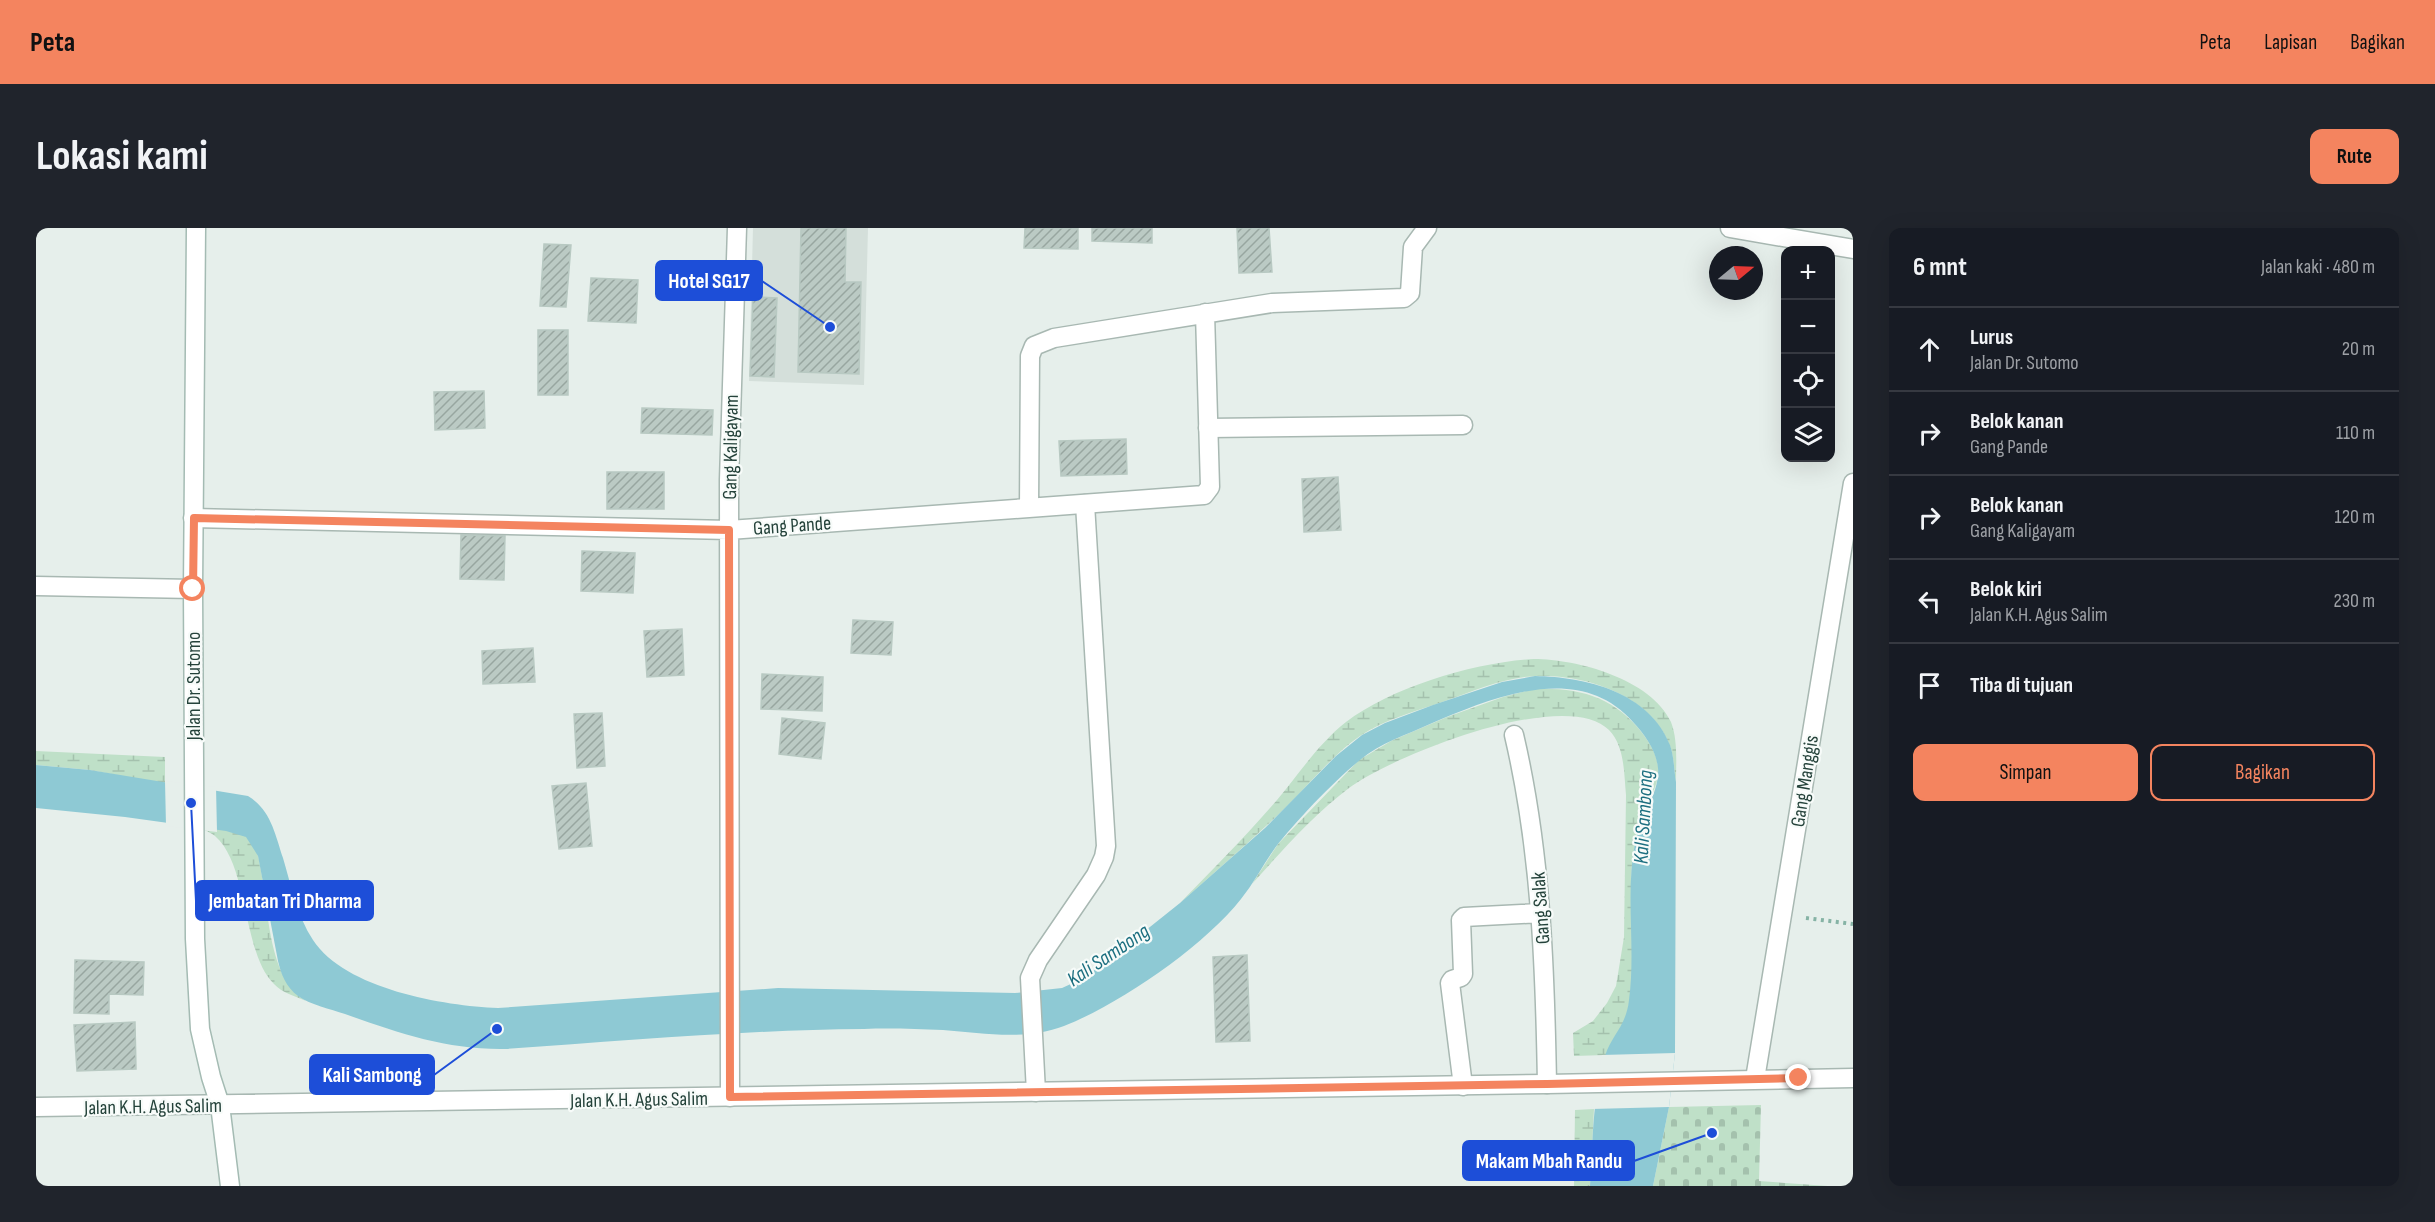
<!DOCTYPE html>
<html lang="id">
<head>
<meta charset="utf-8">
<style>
	:root { --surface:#171b24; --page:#20242c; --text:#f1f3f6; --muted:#9ea1a6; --line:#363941; --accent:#f4845f }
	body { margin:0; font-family:"Sofia Sans Condensed",sans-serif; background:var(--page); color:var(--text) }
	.controls { position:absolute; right:18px; top:18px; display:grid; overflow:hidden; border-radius:12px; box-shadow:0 6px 24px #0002 }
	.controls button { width:54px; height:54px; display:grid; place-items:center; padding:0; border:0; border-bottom:2px solid var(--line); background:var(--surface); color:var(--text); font:30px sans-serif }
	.compass { position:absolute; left:1673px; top:18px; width:54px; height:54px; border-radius:50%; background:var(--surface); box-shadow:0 6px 24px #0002; rotate:71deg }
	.stop { position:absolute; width:18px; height:18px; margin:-14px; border:4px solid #f4845f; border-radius:50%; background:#fff }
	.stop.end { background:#f4845f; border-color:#fff; box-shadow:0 2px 6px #0008 }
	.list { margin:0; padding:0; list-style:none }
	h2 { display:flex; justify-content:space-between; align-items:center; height:78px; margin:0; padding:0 24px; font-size:26px }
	h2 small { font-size:20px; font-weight:400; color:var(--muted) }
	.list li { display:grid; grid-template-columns:39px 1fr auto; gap:18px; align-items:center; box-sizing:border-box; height:84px; padding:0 24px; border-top:2px solid var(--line) }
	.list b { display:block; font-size:22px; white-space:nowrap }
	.list p { margin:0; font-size:20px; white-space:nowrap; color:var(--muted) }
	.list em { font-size:20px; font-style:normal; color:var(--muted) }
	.actions { display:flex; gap:12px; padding:18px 24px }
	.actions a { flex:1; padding:14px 0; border:2px solid var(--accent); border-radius:12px; text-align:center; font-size:21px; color:var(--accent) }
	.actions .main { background:var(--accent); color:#111 }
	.icon { flex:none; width:33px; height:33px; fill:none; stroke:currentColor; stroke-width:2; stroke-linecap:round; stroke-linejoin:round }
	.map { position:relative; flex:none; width:1817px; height:958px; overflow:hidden; border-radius:12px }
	header { display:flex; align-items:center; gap:36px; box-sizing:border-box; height:84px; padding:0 30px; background:var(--accent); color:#111 }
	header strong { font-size:28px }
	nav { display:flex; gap:33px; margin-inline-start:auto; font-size:21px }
	.intro { display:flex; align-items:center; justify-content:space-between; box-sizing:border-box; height:144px; padding:0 36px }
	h1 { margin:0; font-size:42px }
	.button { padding:15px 27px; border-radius:12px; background:var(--accent); color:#111; font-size:21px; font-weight:700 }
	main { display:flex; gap:36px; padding:0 36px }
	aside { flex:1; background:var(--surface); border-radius:12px; box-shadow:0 6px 24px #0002 }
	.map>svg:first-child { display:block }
	.built { fill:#d4dfda }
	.wetland { fill:url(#wetland-marsh) }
	.cemetery { fill:url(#cemetery-stones) }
	.water { fill:#8ec9d4 }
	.pier { fill:#e6efeb }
	.building { fill:url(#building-hatch); stroke:#b8c9c2; stroke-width:1.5 }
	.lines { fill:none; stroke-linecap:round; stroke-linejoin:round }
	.service-casing { stroke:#a8b8b2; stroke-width:21 }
	.minor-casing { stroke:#a8b8b2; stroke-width:21 }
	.tertiary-casing { stroke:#a8b8b2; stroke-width:21 }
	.secondary-casing { stroke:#a4bbb3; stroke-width:21 }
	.path { stroke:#86b3a5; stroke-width:4; stroke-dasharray:3 4.5; stroke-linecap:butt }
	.service { stroke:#fff; stroke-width:18 }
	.minor { stroke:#fff; stroke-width:18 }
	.tertiary { stroke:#fff; stroke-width:18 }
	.secondary { stroke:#fff; stroke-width:18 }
	.route { stroke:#f4845f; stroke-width:8 }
	.labels { text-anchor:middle; stroke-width:4.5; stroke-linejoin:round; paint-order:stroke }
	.street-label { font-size:20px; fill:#24423a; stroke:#f7fbf9 }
	.water-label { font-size:21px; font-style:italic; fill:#1c6f80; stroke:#f7fbf9 }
	.leader { fill:none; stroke:#1d4ed8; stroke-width:2 }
	.callout-dot { fill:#1d4ed8; stroke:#f7fbf9; stroke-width:2 }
	.callout { fill:#1d4ed8; stroke:#1d4ed8; stroke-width:2 }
	.callout-label { font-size:21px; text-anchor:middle; font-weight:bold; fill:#fff }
</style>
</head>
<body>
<header>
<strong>Peta</strong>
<nav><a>Peta</a><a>Lapisan</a><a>Bagikan</a></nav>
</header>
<div class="intro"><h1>Lokasi kami</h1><a class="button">Rute</a></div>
<main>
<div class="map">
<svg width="1817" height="958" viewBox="0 0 1817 958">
	<defs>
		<pattern id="wetland-marsh" width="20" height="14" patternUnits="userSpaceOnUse" patternTransform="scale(1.5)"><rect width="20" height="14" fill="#bfe0c8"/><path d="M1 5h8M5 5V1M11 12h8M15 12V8" fill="none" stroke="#a4c1ad"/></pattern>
		<pattern id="cemetery-stones" width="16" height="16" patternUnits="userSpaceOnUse" patternTransform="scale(1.5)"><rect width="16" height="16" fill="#bfe0c8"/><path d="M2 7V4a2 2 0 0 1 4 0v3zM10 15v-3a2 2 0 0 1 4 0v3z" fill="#a4c1ad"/></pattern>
		<pattern id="building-hatch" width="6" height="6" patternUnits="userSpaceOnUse" patternTransform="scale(1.5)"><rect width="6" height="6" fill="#bbcac4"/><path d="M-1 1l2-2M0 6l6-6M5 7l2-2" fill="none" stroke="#98a6a0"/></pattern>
	</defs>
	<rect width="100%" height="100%" fill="#e6efeb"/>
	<path class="built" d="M717 0H832L828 157 713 153Z"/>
	<path class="wetland" d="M1498 431C1541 431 1615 451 1635 494 1642 512 1640 535 1640 554 1638 542 1638 529 1634 518 1616 468 1550 446 1501 448 1469 449 1438 463 1409 473 1381 483 1349 491 1324 508 1296 527 1274 556 1249 580 1215 613 1179 644 1144 675 1177 641 1210 608 1241 572 1263 546 1283 515 1310 494 1356 459 1440 434 1498 431Z
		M1498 461C1543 459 1579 469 1607 506 1616 518 1624 532 1622 548 1620 560 1614 571 1609 582 1603 600 1598 617 1596 636 1592 685 1602 738 1591 787 1587 802 1576 813 1570 827L1538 828 1537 805 1557 793 1571 775 1580 758 1588 709 1590 567C1588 547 1589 518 1573 502 1530 458 1356 528 1313 560 1277 587 1246 623 1216 656L1242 616 1323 532 1355 513 1411 489 1467 469Z
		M0 523 129 529V556L54 542 0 537Z
		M130 595C151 597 195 598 211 609 221 617 223 631 225 643 233 682 232 751 270 773 259 768 246 765 238 756 206 725 213 637 179 608 167 598 145 598 130 595Z
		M1558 881 1554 958H1538L1539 882Z"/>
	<path class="cemetery" d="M1725 877 1723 953 1792 958H1617L1633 879Z"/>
	<path class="water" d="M1499 448C1550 449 1613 464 1634 517 1638 528 1638 542 1640 554L1639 825 1633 879 1617 958H1554C1557 915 1556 870 1569 828 1576 806 1590 799 1593 772 1600 720 1589 666 1599 615 1603 590 1624 565 1622 540 1620 522 1609 507 1597 494 1543 432 1456 470 1394 496 1370 507 1344 515 1324 532 1298 553 1259 594 1239 620 1227 637 1218 655 1205 671 1167 719 1084 776 1028 798 989 813 947 805 907 802 880 801 854 800 828 801 708 802 588 813 469 821 412 822 362 805 309 786 294 781 275 777 262 768 250 759 245 746 242 733L222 628 210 609 190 603 89 589 0 580V537L54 542 212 568C235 582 239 606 247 630 255 657 261 688 277 712 309 761 408 778 462 780L742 760 979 765 1026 760 1037 755 1065 738 1144 675 1229 600 1300 528 1326 507 1349 495 1397 477 1466 454Z"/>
	<path class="pier" d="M129 553 180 559 181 604 130 598Z
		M1639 825 1633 879 1555 881 1566 827Z"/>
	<path class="building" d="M765 0H810L809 54H825L823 146 762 144Z
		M989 0H1042V21L988 20Z
		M1056 0H1116V15L1056 13Z
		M1201 0H1233L1236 44 1203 45Z
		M508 16 535 17 530 79 504 78Z
		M555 50 602 52 600 95 552 93Z
		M717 69 741 70 738 149 714 148Z
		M502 102H532V167H502Z
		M448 163 449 200 399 202 398 164Z
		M606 180 677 182 676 207 605 205Z
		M1090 211 1091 246 1025 248 1023 213Z
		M571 244H628V281H571Z
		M1302 249 1305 302 1268 304 1266 251Z
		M425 307 469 308 468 352 424 351Z
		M546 323 599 325 597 365 545 363Z
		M817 392 857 394 855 427 815 425Z
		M646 401 648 447 611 449 608 403Z
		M497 420 499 454 447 456 446 423Z
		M726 446 787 449 786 483 725 481Z
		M566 485 569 538 541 540 538 486Z
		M746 490 789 495 785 531 743 526Z
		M550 555 556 618 523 621 516 558Z
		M1211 727 1214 813 1180 814 1177 729Z
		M39 732 108 734 107 767 73 766V786L38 785Z
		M99 794 100 841 41 843 38 797Z"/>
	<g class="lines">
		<defs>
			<path id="service" d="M1172 200 1427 197
				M1478 507C1505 622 1509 739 1511 856
				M1719 851 1817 255
				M1427 858 1414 755 1416 752 1425 749 1427 746 1425 692 1428 689 1505 685
				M1000 864 994 750 1002 732 1060 647 1068 629 1070 618 1049 276"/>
			<path id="minor" d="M1694 0 1817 21
				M993 280 994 128 998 118 1018 110 1236 75 1368 70 1374 65 1377 19 1391 0
				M157 290 693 302 1168 267 1174 259 1169 85
				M0 358 157 361
				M694 869 693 252 701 0"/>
			<path id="tertiary" d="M0 879 1511 856 1817 850"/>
			<path id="secondary" d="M160 0 157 361 159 711 164 801 175 849 184 877 194 958"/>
		</defs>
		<use href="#service" class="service-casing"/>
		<use href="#minor" class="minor-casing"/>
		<use href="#tertiary" class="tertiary-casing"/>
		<use href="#secondary" class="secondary-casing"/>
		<path class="path" d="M1770 690 1817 696"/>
		<use href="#service" class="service"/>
		<use href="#minor" class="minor"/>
		<use href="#tertiary" class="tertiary"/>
		<use href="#secondary" class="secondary"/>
	</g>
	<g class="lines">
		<path class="route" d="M157 361 158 290 693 302 694 869 1511 856 1763 850"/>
	</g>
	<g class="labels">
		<g class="street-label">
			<text transform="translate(694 219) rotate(-89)" y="7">Gang Kaligayam</text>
			<text transform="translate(756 297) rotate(-4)" y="7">Gang Pande</text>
			<text transform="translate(157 458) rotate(-90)" y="7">Jalan Dr. Sutomo</text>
			<text transform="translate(1768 553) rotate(-81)" y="7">Gang Manggis</text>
			<text transform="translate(1504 680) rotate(-94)" y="7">Gang Salak</text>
			<text transform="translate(603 871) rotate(-1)" y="7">Jalan K.H. Agus Salim</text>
			<text transform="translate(117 878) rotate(-1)" y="7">Jalan K.H. Agus Salim</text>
		</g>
		<g class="water-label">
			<text transform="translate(1607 589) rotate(-87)" y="7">Kali Sambong</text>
			<text transform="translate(1072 727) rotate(-34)" y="7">Kali Sambong</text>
		</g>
	</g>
	<path class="leader" d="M794 99L726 53M155 575L160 673M461 801L398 847M1676 905L1598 933"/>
	<g class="callout-dot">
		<circle cx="794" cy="99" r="6"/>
		<circle cx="155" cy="575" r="6"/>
		<circle cx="461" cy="801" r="6"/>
		<circle cx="1676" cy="905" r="6"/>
	</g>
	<g class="callout">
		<rect x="620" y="33" width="106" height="39" rx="6"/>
		<rect x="160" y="653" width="177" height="39" rx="6"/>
		<rect x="274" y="827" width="124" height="39" rx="6"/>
		<rect x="1427" y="913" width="171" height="39" rx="6"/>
	</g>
	<g class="callout-label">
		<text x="673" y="60">Hotel SG17</text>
		<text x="249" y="680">Jembatan Tri Dharma</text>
		<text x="336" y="854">Kali Sambong</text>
		<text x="1513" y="940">Makam Mbah Randu</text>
	</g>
</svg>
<div class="controls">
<button>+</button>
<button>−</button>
<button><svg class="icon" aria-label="locate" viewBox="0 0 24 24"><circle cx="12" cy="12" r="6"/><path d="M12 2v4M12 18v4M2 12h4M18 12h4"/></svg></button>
<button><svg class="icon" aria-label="layers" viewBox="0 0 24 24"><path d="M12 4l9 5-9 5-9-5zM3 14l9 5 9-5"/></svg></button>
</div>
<svg class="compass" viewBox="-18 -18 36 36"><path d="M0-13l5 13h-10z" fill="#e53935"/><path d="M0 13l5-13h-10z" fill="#9ea1a6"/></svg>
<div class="stop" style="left:157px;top:361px"></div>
<div class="stop end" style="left:1763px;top:850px"></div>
</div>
<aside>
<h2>6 mnt<small>Jalan kaki · 480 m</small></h2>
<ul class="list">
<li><svg class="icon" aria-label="ahead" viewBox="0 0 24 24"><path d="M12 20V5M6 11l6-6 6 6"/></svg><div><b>Lurus</b><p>Jalan Dr. Sutomo</p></div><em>20 m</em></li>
<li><svg class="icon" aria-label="right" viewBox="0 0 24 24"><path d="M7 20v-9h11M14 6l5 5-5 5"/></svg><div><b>Belok kanan</b><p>Gang Pande</p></div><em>110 m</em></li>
<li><svg class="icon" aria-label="right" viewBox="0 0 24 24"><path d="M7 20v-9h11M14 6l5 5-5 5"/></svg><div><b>Belok kanan</b><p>Gang Kaligayam</p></div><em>120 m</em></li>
<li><svg class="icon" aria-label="left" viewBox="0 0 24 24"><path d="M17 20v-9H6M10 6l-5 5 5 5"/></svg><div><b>Belok kiri</b><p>Jalan K.H. Agus Salim</p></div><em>230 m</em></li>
<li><svg class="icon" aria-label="arrive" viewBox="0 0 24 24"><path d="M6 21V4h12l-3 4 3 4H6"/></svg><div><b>Tiba di tujuan</b></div></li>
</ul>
<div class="actions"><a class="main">Simpan</a><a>Bagikan</a></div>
</aside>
</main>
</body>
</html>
